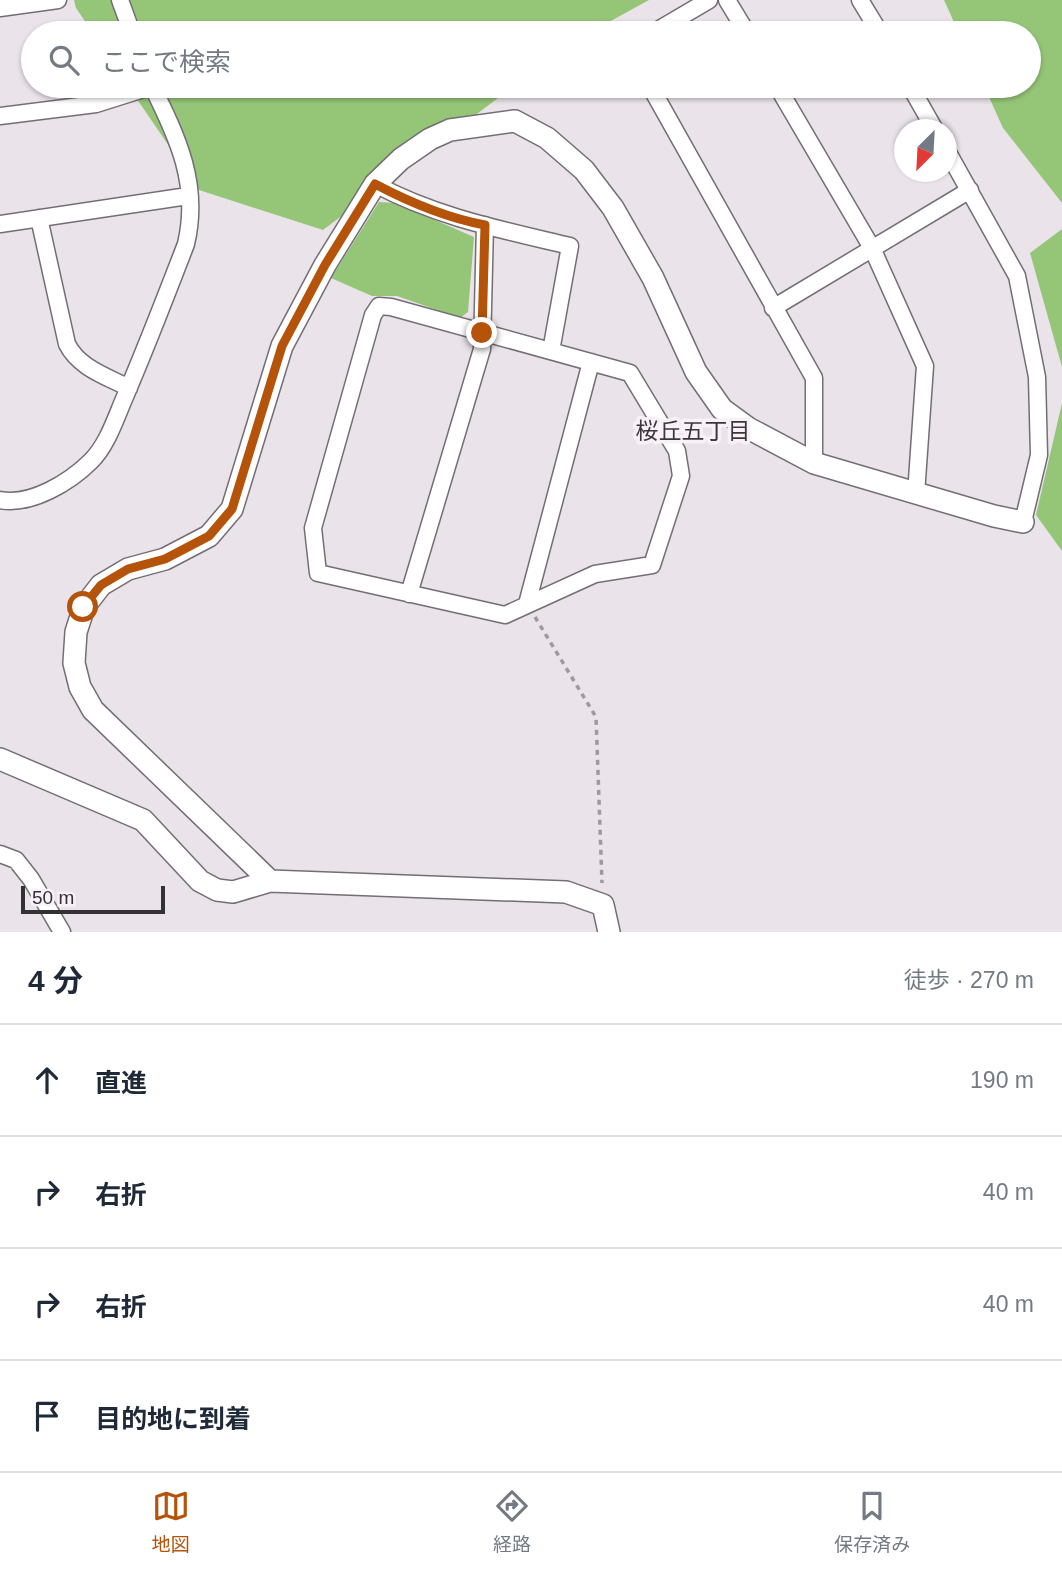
<!DOCTYPE html>
<html lang="ja">
<head>
<meta charset="utf-8">
<style>
	:root { --surface:#fff; --page:#f2f2f3; --text:#1f2937; --muted:#747a83; --line:#e0e1e3; --accent:#b45309 }
	body { margin:0; font-family:Helvetica,"Noto Sans JP",sans-serif; background:var(--page); color:var(--text) }
	.compass { position:absolute; left:894px; top:119px; width:63px; height:63px; border-radius:50%; background:var(--surface); box-shadow:0 2px 5px #0004; rotate:204deg }
	.scale { position:absolute; left:21px; bottom:18px; width:144px; box-sizing:border-box; padding-left:7px; border:4px solid #343134; border-top:0; font-size:19px; line-height:24px; white-space:nowrap; color:#343134; -webkit-text-stroke:5px #f8f1f7; paint-order:stroke }
	.stop { position:absolute; width:21px; height:21px; margin:-16px; border:5px solid #b45309; border-radius:50%; background:#fff }
	.stop.end { background:#b45309; border-color:#fff; box-shadow:0 2px 7px #0008 }
	.list { margin:0; padding:0; list-style:none }
	h2 { display:flex; justify-content:space-between; align-items:center; height:91px; margin:0; padding:0 28px; font-size:30px }
	h2 small { font-size:23px; font-weight:400; color:var(--muted) }
	.list li { display:grid; grid-template-columns:46px 1fr auto; gap:21px; align-items:center; box-sizing:border-box; height:112px; padding:0 28px; border-top:2px solid var(--line) }
	.list b { display:block; font-size:26px; white-space:nowrap }
	.list em { font-size:23px; font-style:normal; color:var(--muted) }
	.icon { flex:none; width:38px; height:38px; fill:none; stroke:currentColor; stroke-width:2; stroke-linecap:round; stroke-linejoin:round }
	.map { position:relative; flex:none; width:1062px; height:932px; overflow:hidden }
	.search { position:absolute; background:var(--surface); box-shadow:0 2px 5px #0004; left:21px; right:21px; top:21px; height:77px; display:flex; align-items:center; gap:18px; box-sizing:border-box; padding:0 24px; border-radius:38px; color:var(--muted); font-size:26px }
	.sheet { height:539px; background:var(--surface) }
	nav { display:flex; justify-content:space-around; align-items:center; box-sizing:border-box; height:98px; border-top:2px solid var(--line); background:var(--surface); font-size:19px; color:var(--muted) }
	nav a { display:grid; justify-items:center; gap:4px }
	nav .on { color:var(--accent) }
	.map>svg:first-child { display:block }
	.green { fill:#95c678 }
	.lines { fill:none; stroke-linecap:round; stroke-linejoin:round }
	.street-casing { stroke:#746e74; stroke-width:19 }
	.secondary-casing { stroke:#746e74; stroke-width:24 }
	.path { stroke:#9f999f; stroke-width:3.5; stroke-dasharray:5 5; stroke-linecap:butt }
	.street { stroke:#fff; stroke-width:16 }
	.secondary { stroke:#fff; stroke-width:21 }
	.route { stroke:#b45309; stroke-width:9 }
	.labels { text-anchor:middle; stroke-width:7; stroke-linejoin:round; paint-order:stroke }
	.neighbourhood-label { font-size:23px; fill:#3d373c; stroke:#f8f1f7 }
</style>
</head>
<body>
<div class="map">
<svg width="1062" height="932" viewBox="0 0 1062 932">
	<rect width="100%" height="100%" fill="#eae3ea"/>
	<path class="green" d="M74 0H649L589 33H93L76 8Z
		M944 0H1062V203L1003 128 984 86H1029V33H959Z
		M128 86H514L323 230 199 190Z
		M379 202 396 203 474 237 468 312 460 318 397 296H372L331 278Z
		M1062 229V367L1030 253Z
		M1062 403V551L1036 515Z"/>
	<g class="lines">
		<defs>
			<path id="street" d="M120 0 132 33
				M727 0 747 33
				M860 0 880 33
				M0 8 58 0
				M653 33 709 0
				M650 86 814 378V463
				M777 86 872 248 925 366 916 494
				M910 86 935 130
				M0 116 96 104 153 86
				M946 149 1017 276 1037 377 1039 455 1023 522
				M375 184C436 217 503 230 570 246L551 351
				M39 218 67 344C79 368 106 376 129 388
				M0 224 188 196
				M379 306 391 307 630 373 677 451 681 476 652 565 595 574 505 615 318 573 313 528 373 315Z
				M773 308 970 190
				M0 500C31 506 70 482 91 461 107 445 115 420 124 399 146 348 166 296 186 244 200 185 178 138 152 86
				M409 594 482 349 485 225
				M527 604 591 362
				M0 854 16 860 31 879 62 932"/>
			<path id="secondary" d="M0 759 143 820 200 881 217 890 233 892 270 881 566 892 603 905 609 932
				M270 881 93 710 80 687 74 663 76 632 84 607 101 585 128 569 165 559 209 536 232 509 282 346 325 265 375 184 401 159 430 139 450 130 515 121 547 138 584 170 613 208 653 278 696 372 722 409 748 428 814 463 994 516 1023 522"/>
		</defs>
		<use href="#street" class="street-casing"/>
		<use href="#secondary" class="secondary-casing"/>
		<path class="path" d="M535 617 596 717 602 883"/>
		<use href="#street" class="street"/>
		<use href="#secondary" class="secondary"/>
	</g>
	<g class="lines">
		<path class="route" d="M83 607 101 585 128 569 165 559 209 536 232 509 282 346 325 265 375 184C409 202 447 218 485 225L482 333"/>
	</g>
	<g class="labels">
		<g class="neighbourhood-label">
			<text x="693" y="439">桜丘五丁目</text>
		</g>
	</g>
</svg>
<svg class="compass" viewBox="-18 -18 36 36"><path d="M0-13l5 13h-10z" fill="#e53935"/><path d="M0 13l5-13h-10z" fill="#747a83"/></svg>
<div class="scale">50 m</div>
<div class="stop" style="left:83px;top:607px"></div>
<div class="stop end" style="left:482px;top:333px"></div>
<div class="search"><svg class="icon" aria-label="search" viewBox="0 0 24 24"><circle cx="10" cy="10" r="6"/><path d="M15 15l6 6"/></svg>ここで検索</div>
</div>
<section class="sheet">
<h2>4 分<small>徒歩 · 270 m</small></h2>
<ul class="list">
<li><svg class="icon" aria-label="ahead" viewBox="0 0 24 24"><path d="M12 20V5M6 11l6-6 6 6"/></svg><div><b>直進</b></div><em>190 m</em></li>
<li><svg class="icon" aria-label="right" viewBox="0 0 24 24"><path d="M7 20v-9h11M14 6l5 5-5 5"/></svg><div><b>右折</b></div><em>40 m</em></li>
<li><svg class="icon" aria-label="right" viewBox="0 0 24 24"><path d="M7 20v-9h11M14 6l5 5-5 5"/></svg><div><b>右折</b></div><em>40 m</em></li>
<li><svg class="icon" aria-label="arrive" viewBox="0 0 24 24"><path d="M6 21V4h12l-3 4 3 4H6"/></svg><div><b>目的地に到着</b></div></li>
</ul>
</section>
<nav>
<a class="on"><svg class="icon" aria-label="map" viewBox="0 0 24 24"><path d="M3 6l6-2 6 2 6-2v14l-6 2-6-2-6 2zM9 4v14M15 6v14"/></svg>地図</a>
<a><svg class="icon" aria-label="directions" viewBox="0 0 24 24"><path d="M12 3l9 9-9 9-9-9zM9 14v-3h6M13 9l2 2-2 2"/></svg>経路</a>
<a><svg class="icon" aria-label="saved" viewBox="0 0 24 24"><path d="M7 4h10v16l-5-4-5 4z"/></svg>保存済み</a>
</nav>
</body>
</html>
